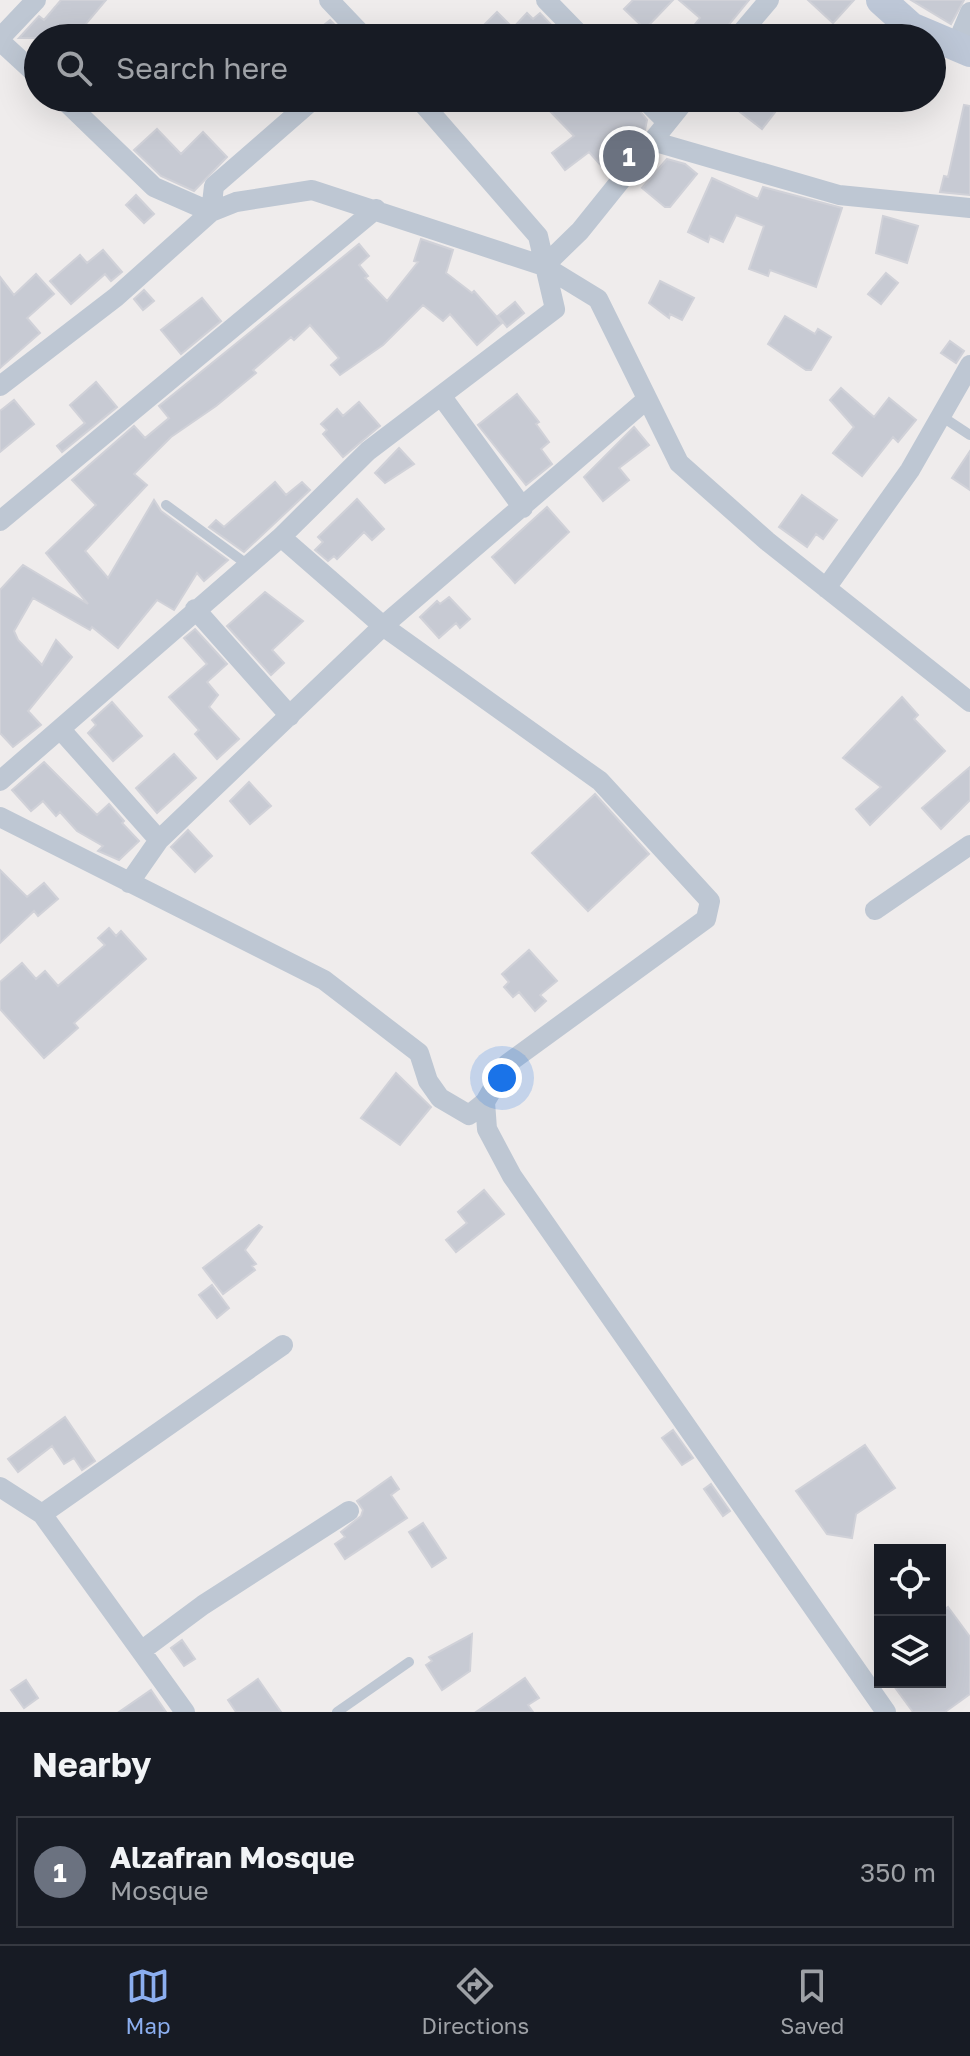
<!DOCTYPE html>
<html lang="en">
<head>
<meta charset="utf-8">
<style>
	:root { --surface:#171b24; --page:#20242c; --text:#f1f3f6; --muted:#9ea1a6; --line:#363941; --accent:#8baeef }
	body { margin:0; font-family:"Golos Text",sans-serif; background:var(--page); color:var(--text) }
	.controls { position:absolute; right:24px; bottom:24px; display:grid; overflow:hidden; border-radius:0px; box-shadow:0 8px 32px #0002 }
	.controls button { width:72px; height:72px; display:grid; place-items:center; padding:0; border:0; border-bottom:2px solid var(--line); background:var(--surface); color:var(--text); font:40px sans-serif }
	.you { position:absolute; left:502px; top:1078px; width:28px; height:28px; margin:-20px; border:6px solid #fff; border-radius:50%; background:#1a73e8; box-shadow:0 0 0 12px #1a73e833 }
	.badge { display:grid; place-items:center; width:52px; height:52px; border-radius:50%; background:var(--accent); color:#fff; font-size:26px; font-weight:700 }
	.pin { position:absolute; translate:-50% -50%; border:4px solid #fff; box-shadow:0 2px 8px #0006 }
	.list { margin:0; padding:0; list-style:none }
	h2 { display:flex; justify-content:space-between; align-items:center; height:104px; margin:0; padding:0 32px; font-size:34px }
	h2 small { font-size:26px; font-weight:400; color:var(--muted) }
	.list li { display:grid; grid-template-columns:52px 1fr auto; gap:24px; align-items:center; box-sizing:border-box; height:112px; margin:0 16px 16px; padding:0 16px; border:2px solid var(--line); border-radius:0px }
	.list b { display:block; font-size:30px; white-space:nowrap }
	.list p { margin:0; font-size:26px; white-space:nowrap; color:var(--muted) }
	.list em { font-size:26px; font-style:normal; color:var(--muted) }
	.icon { flex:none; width:44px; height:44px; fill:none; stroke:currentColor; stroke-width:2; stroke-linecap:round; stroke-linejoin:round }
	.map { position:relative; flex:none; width:970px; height:1712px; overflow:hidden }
	.search { position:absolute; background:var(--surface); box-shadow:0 8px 32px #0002; left:24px; right:24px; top:24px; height:88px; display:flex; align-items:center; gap:20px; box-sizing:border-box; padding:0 28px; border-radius:44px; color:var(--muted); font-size:30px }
	.sheet { height:232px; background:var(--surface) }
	nav { display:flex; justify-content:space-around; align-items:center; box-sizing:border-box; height:112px; border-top:2px solid var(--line); background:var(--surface); font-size:22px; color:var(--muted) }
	nav a { display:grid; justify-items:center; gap:4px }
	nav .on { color:var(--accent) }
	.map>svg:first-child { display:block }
	.building { fill:#c7cad3; stroke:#d0d1d8; stroke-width:2 }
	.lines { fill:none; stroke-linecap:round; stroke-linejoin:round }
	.lane { stroke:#bec7d3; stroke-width:10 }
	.street { stroke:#bec7d3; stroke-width:20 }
	.secondary { stroke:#bdc7d7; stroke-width:30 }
</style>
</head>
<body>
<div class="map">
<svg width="970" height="1712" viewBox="0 0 970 1712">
	<rect width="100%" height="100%" fill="#efecec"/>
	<path class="building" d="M61 0H106L74 38H19L39 16 44 20Z
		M633 0H673L645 29 624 9Z
		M679 0H749L718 38H684L700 18Z
		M808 0H854L833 23Z
		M911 0H964L951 24Z
		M497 12 513 28 527 13 533 19 540 13 563 37 493 38 482 27Z
		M330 20 347 38H329L320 28Z
		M551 98H630L647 120 645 130 605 170 589 152 565 170 552 153 574 136 544 105Z
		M722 98H786L762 129Z
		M964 105 970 106V195L940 192 944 176 948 177Z
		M157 129 181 154 203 132 227 157 194 191 161 176 134 150Z
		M667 159 685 164 697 174 670 207H665L642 188Z
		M712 178 758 199 763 187 842 208 816 287 770 270 768 276 749 269 764 226 736 215 723 242 710 236 708 242 688 232Z
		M136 195 154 214 144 223 126 205Z
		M883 216 918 226 907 263 876 253Z
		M421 239 453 250 446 273 472 293 474 291 502 323 477 345 450 314 443 321 423 305 383 345 340 375 331 365 339 358 310 325 294 340 291 337 253 370 256 373 216 406 171 437 134 474 147 485 85 551 108 578 154 500 161 511 228 560 204 581 197 573 174 610 157 600 118 648 92 627 90 630 33 598 14 631 18 640 42 665 56 640 72 657 28 711 41 725 13 747 0 733V590L23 565 88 604 46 553 96 505 72 480 134 426 145 438 169 418 159 406 359 244 369 256 359 265 368 276 365 278 387 301 418 262 414 261Z
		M103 250 122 272 111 281 105 274 71 304 50 281 80 255 87 263Z
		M886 273 898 283 881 304 868 294Z
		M36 274 54 294 27 318 40 333 0 368V277L14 295Z
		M660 281 694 298 682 320 670 314 669 318 649 303Z
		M144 290 154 301 143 310 134 299Z
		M202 298 221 321 181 354 161 330Z
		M515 302 524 313 507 327 498 316Z
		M785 316 815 334 818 329 831 337 811 370H806L768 344Z
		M950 341 964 351 956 363 941 353Z
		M96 382 117 407 62 452 57 446 85 423 70 405Z
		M841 388 874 417 889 398 916 420 898 442 893 437 862 476 833 453 854 427 830 400Z
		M517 394 539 422 536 424 549 442 541 449 552 464 526 485 478 425Z
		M14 400 34 424 0 452V411Z
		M359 402 380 426 343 457 323 434 327 430 321 424 337 409 343 416Z
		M634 427 649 445 619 468 629 480 603 501 584 477Z
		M399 448 414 464 385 483 375 473Z
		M970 451V490L952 478Z
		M275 482 286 495 302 482 310 490 244 552 209 527 216 520 224 527Z
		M802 495 837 520 823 539 816 534 807 547 779 527Z
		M357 499 384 529 372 540 364 532 337 559 334 556 328 561 315 550 323 542 318 537Z
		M547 507 569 532 515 583 492 557Z
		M265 592 303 621 272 650 284 663 271 675 227 626Z
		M449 597 470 619 460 628 456 623 439 638 420 617 437 601 440 604Z
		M195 629 227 664 207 682 218 695 209 707 239 739 217 759 195 734 199 730 169 697 207 664 184 638Z
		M902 697 918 715 914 719 945 751 870 825 856 809 881 787 843 758Z
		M112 702 142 736 113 761 88 733 96 725 92 720Z
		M174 754 196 778 157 813 136 788Z
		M44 762 97 815 109 804 124 821 122 823 139 841 119 860 98 851 103 846 77 831 60 812 56 816 43 801 31 811 12 790Z
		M970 767V800L941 829 922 808Z
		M249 782 271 806 250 824 230 801Z
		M595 794 649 854 588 911 532 853Z
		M188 830 212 856 195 872 171 847Z
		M0 870 27 897 44 883 58 899 38 916 34 911 0 943Z
		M109 928 116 936 121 931 146 959 74 1023 78 1028 44 1058 0 1009V982L22 963 36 979 45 971 58 986 105 945 98 938Z
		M529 950 557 981 540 995 546 1001 535 1011 519 992 513 997 504 987 509 982 502 974Z
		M396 1073 431 1107 400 1145 361 1118Z
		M484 1190 504 1214 456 1252 446 1240 467 1223 458 1212Z
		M259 1225 262 1227 245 1250 256 1264 252 1266 255 1270 223 1294 203 1268Z
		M212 1285 229 1308 217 1318 199 1295Z
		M65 1417 95 1461 82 1470 74 1458 64 1464 52 1446 18 1472 8 1459Z
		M673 1430 693 1458 682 1465 662 1438Z
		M865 1445 895 1488 856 1514 852 1538 827 1534 796 1491Z
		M391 1477 399 1489 391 1495 407 1518 345 1559 335 1544 345 1537 341 1532 361 1516 363 1510 357 1501Z
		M711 1484 730 1511 723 1516 704 1489Z
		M423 1523 446 1558 432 1567 409 1532Z
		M948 1607 970 1637V1694L945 1712H913L891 1682H940V1613Z
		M472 1634 470 1671 442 1690 426 1665 432 1661 429 1657Z
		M182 1640 195 1659 184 1666 171 1648Z
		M525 1678 539 1698 528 1705 533 1712H476Z
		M258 1679 281 1712H236L228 1700Z
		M26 1680 38 1698 24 1708 11 1690Z
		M151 1690 166 1712H119Z"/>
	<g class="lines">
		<path class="lane" d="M941 416 970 435
			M166 505 248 565
			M337 1712 409 1662"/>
		<path class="street" d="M329 0 365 38
			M546 0 583 38
			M0 38 36 0
			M737 38 769 0
			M0 41 38 76
			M955 48 970 12
			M62 98 154 187 211 212 214 186 315 98
			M643 98 667 122
			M652 141 839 195 970 208
			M544 266 598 299 679 463 767 541 970 702
			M0 386 116 297 211 212 236 202 312 190 544 266 580 231 687 98
			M442 397 523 508
			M0 521 376 209
			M281 537 383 626 600 781 710 901 706 919 507 1064 485 1102 487 1129 512 1176 886 1712
			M826 588 910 470 970 365
			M195 609 290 716
			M62 731 159 840
			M0 781 281 537 368 451 555 309 538 236 418 98
			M0 817 324 980 419 1053 428 1081 440 1098 469 1115 485 1102
			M129 883 159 840 383 626 646 400
			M875 910 970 845
			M0 1487 42 1514 185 1712
			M42 1514 283 1345
			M141 1651 203 1605 349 1511"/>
		<path class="secondary" d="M881 0 911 27 970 52"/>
	</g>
</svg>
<div class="controls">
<button><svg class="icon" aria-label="locate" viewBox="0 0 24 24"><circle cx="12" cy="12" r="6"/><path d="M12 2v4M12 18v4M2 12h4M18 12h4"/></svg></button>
<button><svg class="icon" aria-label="layers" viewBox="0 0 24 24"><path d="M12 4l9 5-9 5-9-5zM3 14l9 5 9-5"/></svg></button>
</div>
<div class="you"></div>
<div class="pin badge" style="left:629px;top:156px;background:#6b7280">1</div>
<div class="search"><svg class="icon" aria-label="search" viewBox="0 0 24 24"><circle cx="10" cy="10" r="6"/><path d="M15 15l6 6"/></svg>Search here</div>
</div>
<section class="sheet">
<h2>Nearby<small></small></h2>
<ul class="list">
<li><span class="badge" style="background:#6b7280">1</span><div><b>Alzafran Mosque</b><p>Mosque</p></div><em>350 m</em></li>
</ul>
</section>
<nav>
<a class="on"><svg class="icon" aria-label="map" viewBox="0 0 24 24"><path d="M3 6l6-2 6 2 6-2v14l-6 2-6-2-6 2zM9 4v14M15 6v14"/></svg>Map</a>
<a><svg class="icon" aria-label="directions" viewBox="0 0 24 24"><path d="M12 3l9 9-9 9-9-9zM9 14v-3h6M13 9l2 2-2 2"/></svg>Directions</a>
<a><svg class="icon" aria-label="saved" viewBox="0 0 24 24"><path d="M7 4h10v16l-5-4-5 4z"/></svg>Saved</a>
</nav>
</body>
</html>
